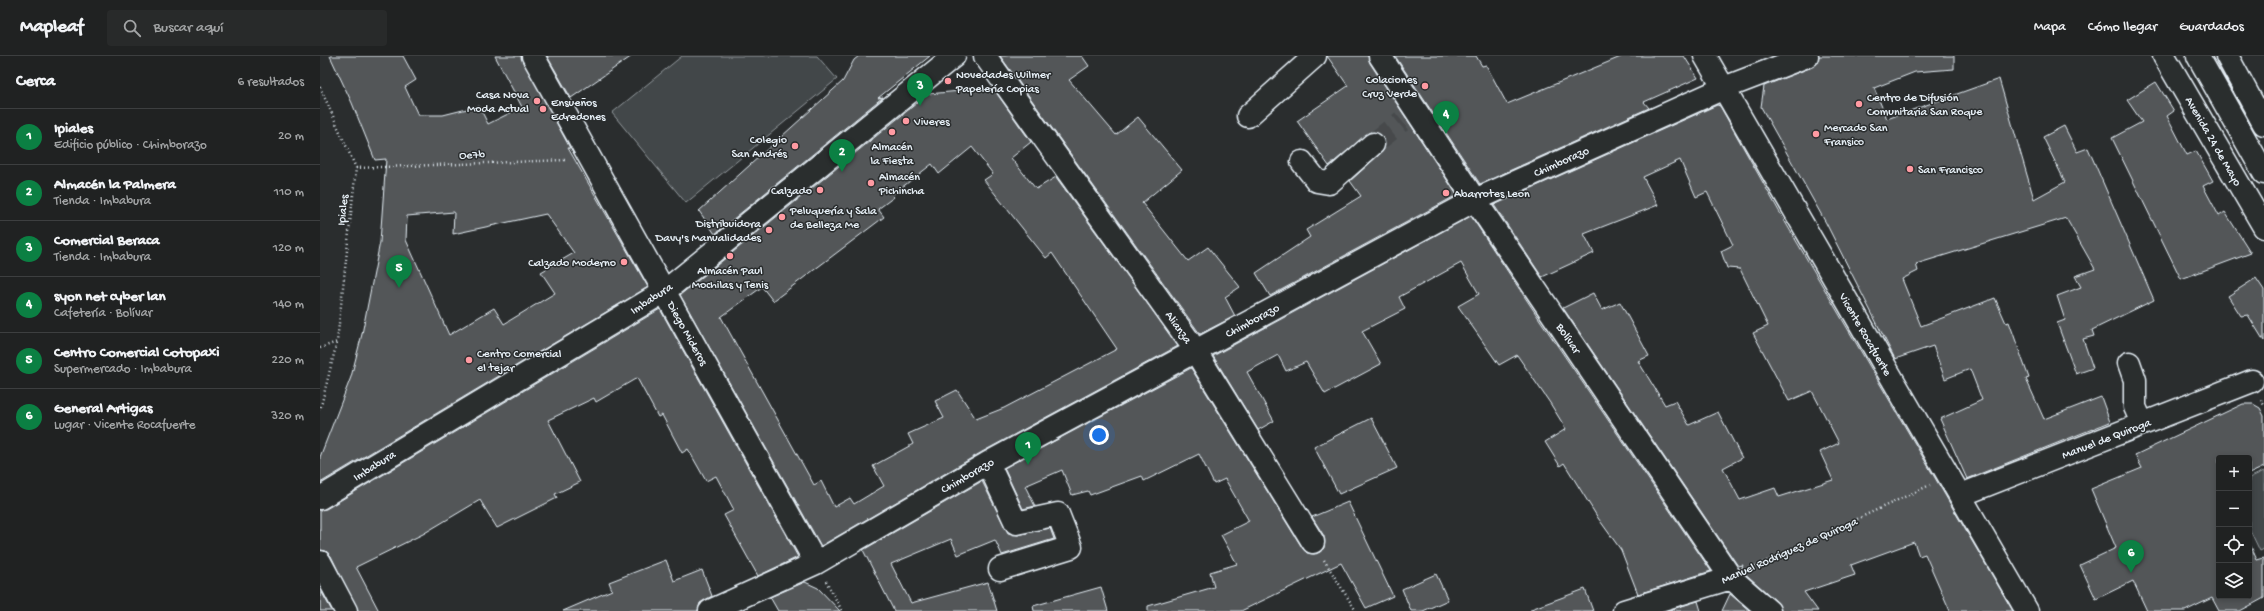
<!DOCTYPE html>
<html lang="es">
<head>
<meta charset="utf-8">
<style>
	:root { --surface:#202222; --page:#282a2a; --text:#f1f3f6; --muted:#a2a4a5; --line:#3d3f40; --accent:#0b8043 }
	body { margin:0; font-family:"Gochi Hand",sans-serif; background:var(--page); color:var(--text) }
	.controls { position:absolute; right:12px; bottom:12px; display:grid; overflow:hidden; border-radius:4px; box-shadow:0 2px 6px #0003 }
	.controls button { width:36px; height:36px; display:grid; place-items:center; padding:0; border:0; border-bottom:1px solid var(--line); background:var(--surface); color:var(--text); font:20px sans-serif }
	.you { position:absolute; left:779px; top:379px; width:14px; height:14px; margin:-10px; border:3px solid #fff; border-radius:50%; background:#1a73e8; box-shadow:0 0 0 6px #1a73e833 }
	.badge { display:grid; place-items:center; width:26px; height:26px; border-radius:50%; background:var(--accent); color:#fff; font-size:13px; font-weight:700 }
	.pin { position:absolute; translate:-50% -33px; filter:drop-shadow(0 1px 2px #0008) }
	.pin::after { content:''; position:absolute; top:21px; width:14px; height:12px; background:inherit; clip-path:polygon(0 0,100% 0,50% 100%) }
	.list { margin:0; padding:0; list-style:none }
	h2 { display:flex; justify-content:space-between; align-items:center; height:52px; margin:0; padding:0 16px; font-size:17px }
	h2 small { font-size:13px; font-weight:400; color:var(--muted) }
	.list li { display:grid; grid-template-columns:26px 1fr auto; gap:12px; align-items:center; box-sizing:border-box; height:56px; padding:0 16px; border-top:1px solid var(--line) }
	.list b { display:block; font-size:15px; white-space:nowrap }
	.list p { margin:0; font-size:13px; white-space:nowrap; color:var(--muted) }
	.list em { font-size:13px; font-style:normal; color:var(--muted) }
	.icon { flex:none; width:22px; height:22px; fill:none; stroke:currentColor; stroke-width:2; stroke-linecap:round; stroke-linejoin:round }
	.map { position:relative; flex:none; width:1944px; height:555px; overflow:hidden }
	header { display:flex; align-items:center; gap:24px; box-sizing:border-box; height:56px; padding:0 20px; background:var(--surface); border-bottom:1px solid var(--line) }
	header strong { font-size:19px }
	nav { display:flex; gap:22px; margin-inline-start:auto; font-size:14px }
	.search { width:280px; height:36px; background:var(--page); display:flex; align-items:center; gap:10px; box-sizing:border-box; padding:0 14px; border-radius:4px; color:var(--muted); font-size:15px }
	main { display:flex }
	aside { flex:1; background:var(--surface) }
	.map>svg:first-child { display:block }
	.green { fill:#424648; stroke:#959ca0 }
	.building { fill:#535759; stroke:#e8f1f8; fill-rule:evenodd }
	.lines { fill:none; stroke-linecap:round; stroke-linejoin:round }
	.minor-tunnel { stroke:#464a4c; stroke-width:22; stroke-dasharray:22 11; stroke-linecap:butt }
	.minor-casing { stroke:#e8f1f8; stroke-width:25 }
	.major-casing { stroke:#e8f1f8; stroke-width:25 }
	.path { stroke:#e8f1f8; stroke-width:2.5; stroke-dasharray:1 3; stroke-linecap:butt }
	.minor { stroke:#2a2d2e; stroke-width:22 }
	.major { stroke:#2a2d2e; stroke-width:22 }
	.poi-dot { fill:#ff9aa2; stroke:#2a2d2e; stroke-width:1.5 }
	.labels { text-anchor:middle; stroke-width:3; stroke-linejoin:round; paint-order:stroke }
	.poi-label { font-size:12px; fill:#e8f1f8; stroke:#2a2d2e; text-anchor:start }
	.street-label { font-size:12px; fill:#e8f1f8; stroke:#2a2d2e }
</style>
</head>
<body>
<header>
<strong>Mapleaf</strong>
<div class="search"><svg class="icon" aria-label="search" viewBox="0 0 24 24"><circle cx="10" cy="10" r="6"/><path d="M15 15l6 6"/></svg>Buscar aquí</div>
<nav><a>Mapa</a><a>Cómo llegar</a><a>Guardados</a></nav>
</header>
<main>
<aside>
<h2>Cerca<small>6 resultados</small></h2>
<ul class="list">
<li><span class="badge">1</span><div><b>Ipiales</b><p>Edificio público · Chimborazo</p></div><em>20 m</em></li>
<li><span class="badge">2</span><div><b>Almacén la Palmera</b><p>Tienda · Imbabura</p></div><em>110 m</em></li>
<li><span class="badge">3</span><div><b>Comercial Beraca</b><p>Tienda · Imbabura</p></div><em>120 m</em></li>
<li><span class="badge">4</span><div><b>syon net cyber lan</b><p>Cafetería · Bolívar</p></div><em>140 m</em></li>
<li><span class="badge">5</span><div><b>Centro Comercial Cotopaxi</b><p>Supermercado · Imbabura</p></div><em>220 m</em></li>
<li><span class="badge">6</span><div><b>General Artigas</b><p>Lugar · Vicente Rocafuerte</p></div><em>320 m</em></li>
</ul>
</aside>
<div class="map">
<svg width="1944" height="555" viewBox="0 0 1944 555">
	<rect width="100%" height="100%" fill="#2a2d2e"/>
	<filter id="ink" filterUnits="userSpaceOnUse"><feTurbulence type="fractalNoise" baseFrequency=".025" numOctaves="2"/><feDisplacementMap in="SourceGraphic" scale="8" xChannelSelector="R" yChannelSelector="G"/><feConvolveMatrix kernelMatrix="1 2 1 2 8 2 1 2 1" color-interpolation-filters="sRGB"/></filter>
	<g filter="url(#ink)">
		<path class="green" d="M362 0H497L517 23 366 147 292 57Z
			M1944 415V493L1940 495 1929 472V422Z"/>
		<path class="building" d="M10 0H83L96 24 85 31 98 59H123L159 50 168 68 202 51 175 0H201L250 92H248L328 231 0 427V401L31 321 42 278 60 186 66 103 55 104 32 47ZM134 156 133 178 226 158 254 197 221 216 235 237 184 268 174 252 129 279 86 184 87 160Z
			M227 0H312L251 42Z
			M539 0H610L558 42 563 41 395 178 379 155 523 25 534 4Z
			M680 0H762L769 10 749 24 796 79 818 61 862 114 822 147 868 205 888 191 920 231 905 241 915 260 880 278Z
			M1007 0H1048L1050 7 1137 139 950 240 936 217 990 181 986 174 1041 140 1030 125 1061 97 1065 92V85L1062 79 1057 76H1050L1009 110 977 65 1028 30Z
			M1075 0H1156L1162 10 1166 9 1187 48 1303 0H1364L1378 22 1324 46 1329 52 1160 128Z
			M1499 0H1634V13L1595 16 1554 32 1567 63 1679 23 1714 143 1745 126 1723 81 1744 70 1757 96 1768 92 1834 244 1772 274 1774 280 1763 283 1773 312 1756 318 1737 267 1745 264 1737 240 1761 231 1755 220 1775 213 1746 162 1596 208 1598 215 1582 223 1601 270 1675 242 1686 267 1689 266 1709 322 1706 323 1724 363 1781 341 1790 366 1647 423 1620 363 1662 344 1650 313 1625 323 1613 290 1575 303 1506 167 1441 51 1444 30 1492 11 1497 8Z
			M1836 26 1854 55 1847 60 1867 99 1876 95 1893 125 1883 130 1899 160 1905 156 1931 197 1861 223 1792 82 1822 66 1807 44Z
			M673 32 711 86 691 102 716 133 736 121 858 290 662 396 501 490 360 239 608 38ZM652 91 673 118 664 124 726 202 732 197 797 293 684 352 656 363 637 334 615 345 624 362 588 378 593 388 553 410 564 430 534 448 530 442 514 451 501 425 494 429 401 261 442 231 453 245 564 161 558 153 574 141 572 139 612 108 619 118Z
			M1397 49 1400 50 1464 164 1693 555H1630L1605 498 1599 500 1594 486 1531 509 1535 519 1484 536 1498 555H1461L1457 546 1421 514 1423 509 1418 510 1243 252 1273 237 1282 254 1300 246 1329 300 1318 305 1345 349 1355 345 1369 369 1398 356 1422 402 1403 412 1420 444 1455 432 1459 441 1513 424 1500 396 1519 387 1492 335 1469 345 1433 277 1448 270 1420 213 1407 212 1401 195 1413 189 1387 136 1376 141 1360 104 1323 121 1338 149 1264 178 1274 197 1222 221 1174 149Z
			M1151 160 1220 264 1391 515 1318 538 1301 494 1278 462 1244 407 1240 410 1225 386 1246 373 1230 347 1197 299 1179 309 1138 250 1159 238 1141 207 1079 241 1085 253 1042 275 1061 308 1005 338 986 306 966 315 958 299 927 316 954 365 938 374 893 300Z
			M1936 222 1944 234V285L1928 259 1921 260 1908 240Z
			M340 253 478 501 438 520 404 459 414 454 396 420 386 425 368 393 362 397 342 359 338 361 317 322 276 346 274 342 228 364 260 426 235 438 237 442 177 472 160 444 103 478 36 511 59 555H38L11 500 6 495 0 494V454L6 453Z
			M871 312 983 493 987 497 994 498 1000 496 1004 492V480L992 461 1028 446 1073 540 1046 552 1021 507 921 555H828V550L894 531 890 516 917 508 901 479 929 465 905 423 894 428 879 398 824 425 822 420 770 439 768 435 752 439 742 414 705 430 715 450 703 453 684 412Z
			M1923 348H1933L1940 352 1944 360V411L1929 418V402H1899V540H1929V486L1937 504 1944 502V542L1920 555H1899L1892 542 1865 555H1827L1813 525 1776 543 1760 509 1796 492 1771 433 1822 412 1815 399Z
			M1051 362 1077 412 1019 438 994 391Z
			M662 425 688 477 698 479 730 472 734 483 682 499 675 484 638 499 631 483 571 508 591 547 668 526 677 555H574L543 494Z
			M346 504 354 525 382 514 392 540 380 547 378 555H243L292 534 289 526Z
			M1116 518 1128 544 1103 555H1091L1082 533Z
			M485 526 498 532 520 555H458L450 541Z
			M781 531 788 555H714L713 550Z
			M0 533 12 555H0Z
			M1265 533 1273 555H1211V553Z
			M1410 538 1430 555H1402Z
			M1378 545 1381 555H1346Z"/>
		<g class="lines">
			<path class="minor-tunnel" d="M1053 88 1082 65"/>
			<defs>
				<path id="minor" d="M213 0 496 507
					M665 0 869 285 993 486
					M1060 0 1155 144 1411 522 1449 555
					M1385 0 1707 555
					M1844 0 1944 171
					M928 60 995 0
					M982 106 997 125 1009 127 1053 88
					M1809 307 1815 324V351L1822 367
					M668 407 696 467 738 458 751 491 680 513
					M1641 439 1932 325
					M0 442 345 235 634 0
					M0 506 26 555
					M390 555 496 507 668 407 1155 144 1404 32 1487 0
					M1304 555 1411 522"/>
				<path id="major" d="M1878 0 1944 117
					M1907 0 1944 68"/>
			</defs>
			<use href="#minor" class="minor-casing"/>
			<use href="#major" class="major-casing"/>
			<path class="path" d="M0 31 36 112 17 286
				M36 112 245 104
				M0 292 17 286 0 354
				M1941 344 1944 349
				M1004 504 1036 555
				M1432 512 1610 429
				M506 525 522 555"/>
			<use href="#minor" class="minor"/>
			<use href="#major" class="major"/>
		</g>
	</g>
	<g class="poi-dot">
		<circle cx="628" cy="25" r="4"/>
		<circle cx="1105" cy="30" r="4"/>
		<circle cx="217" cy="45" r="4"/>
		<circle cx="1539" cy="48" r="4"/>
		<circle cx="223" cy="53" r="4"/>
		<circle cx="586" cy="65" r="4"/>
		<circle cx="572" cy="76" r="4"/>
		<circle cx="1496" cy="78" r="4"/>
		<circle cx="475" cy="90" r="4"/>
		<circle cx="1590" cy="113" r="4"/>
		<circle cx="551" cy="127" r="4"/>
		<circle cx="500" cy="134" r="4"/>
		<circle cx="1126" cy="137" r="4"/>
		<circle cx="462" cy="161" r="4"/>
		<circle cx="449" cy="174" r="4"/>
		<circle cx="410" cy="200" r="4"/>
		<circle cx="304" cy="206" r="4"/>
		<circle cx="149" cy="304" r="4"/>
	</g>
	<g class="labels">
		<g class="poi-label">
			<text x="636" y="22">Novedades Wilmer<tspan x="636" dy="14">Papelería Copias</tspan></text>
			<text x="1097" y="27" text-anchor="end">Colaciones<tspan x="1097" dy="14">Cruz Verde</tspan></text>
			<text x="209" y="42" text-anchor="end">Casa Nova<tspan x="209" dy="14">Moda Actual</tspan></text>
			<text x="1547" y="45">Centro de Difusión<tspan x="1547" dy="14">Comunitaria San Roque</tspan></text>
			<text x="231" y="50">Ensueños<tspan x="231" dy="14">Edredones</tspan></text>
			<text x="594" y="69">Viveres</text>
			<text x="1504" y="75">Mercado San<tspan x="1504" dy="14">Fransico</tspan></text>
			<text x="467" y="87" text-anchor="end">Colegio<tspan x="467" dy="14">San Andrés</tspan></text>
			<text x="572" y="94" text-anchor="middle">Almacén<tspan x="572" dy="14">la Fiesta</tspan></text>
			<text x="1598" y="117">San Francisco</text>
			<text x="559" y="124">Almacén<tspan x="559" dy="14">Pichincha</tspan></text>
			<text x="492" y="138" text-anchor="end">Calzado</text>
			<text x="1134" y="141">Abarrotes Leon</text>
			<text x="470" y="158">Peluquería y Sala<tspan x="470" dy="14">de Belleza Me</tspan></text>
			<text x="441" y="171" text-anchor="end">Distribuidora<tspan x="441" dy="14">Davy's Manualidades</tspan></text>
			<text x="296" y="210" text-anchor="end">Calzado Moderno</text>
			<text x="410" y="218" text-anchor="middle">Almacén Paul<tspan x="410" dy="14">Mochilas y Tenis</tspan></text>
			<text x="157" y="301">Centro Comercial<tspan x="157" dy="14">el tejar</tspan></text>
		</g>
		<g class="street-label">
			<text transform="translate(1894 85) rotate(60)" y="4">Avenida 24 de Mayo</text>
			<text transform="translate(152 98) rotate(-2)" y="4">Oe7b</text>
			<text transform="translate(1241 105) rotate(-24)" y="4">Chimborazo</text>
			<text transform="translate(22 154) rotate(-84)" y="4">Ipiales</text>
			<text transform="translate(331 242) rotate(-33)" y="4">Imbabura</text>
			<text transform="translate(932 264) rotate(-28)" y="4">Chimborazo</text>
			<text transform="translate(859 271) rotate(55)" y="4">Alianza</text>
			<text transform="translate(368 277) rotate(61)" y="4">Diego Mideros</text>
			<text transform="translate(1546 278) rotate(60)" y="4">Vicente Rocafuerte</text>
			<text transform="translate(1249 282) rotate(56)" y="4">Bolívar</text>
			<text transform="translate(1786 382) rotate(-21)" y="4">Manuel de Quiroga</text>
			<text transform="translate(54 409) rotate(-32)" y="4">Imbabura</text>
			<text transform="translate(647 419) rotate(-30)" y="4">Chimborazo</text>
			<text transform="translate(1469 494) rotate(-24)" y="4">Manuel Rodriguez de Quiroga</text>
		</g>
	</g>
</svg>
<div class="controls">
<button>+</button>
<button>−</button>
<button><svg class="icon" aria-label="locate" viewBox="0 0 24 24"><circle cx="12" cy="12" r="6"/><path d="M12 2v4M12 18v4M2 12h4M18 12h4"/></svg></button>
<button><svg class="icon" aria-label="layers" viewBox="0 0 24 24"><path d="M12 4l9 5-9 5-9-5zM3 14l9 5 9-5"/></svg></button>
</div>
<div class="you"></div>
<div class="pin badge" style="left:708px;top:409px">1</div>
<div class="pin badge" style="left:522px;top:116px">2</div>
<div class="pin badge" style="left:600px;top:50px">3</div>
<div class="pin badge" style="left:1126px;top:78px">4</div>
<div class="pin badge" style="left:79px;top:232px">5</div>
<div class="pin badge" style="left:1811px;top:517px">6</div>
</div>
</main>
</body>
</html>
